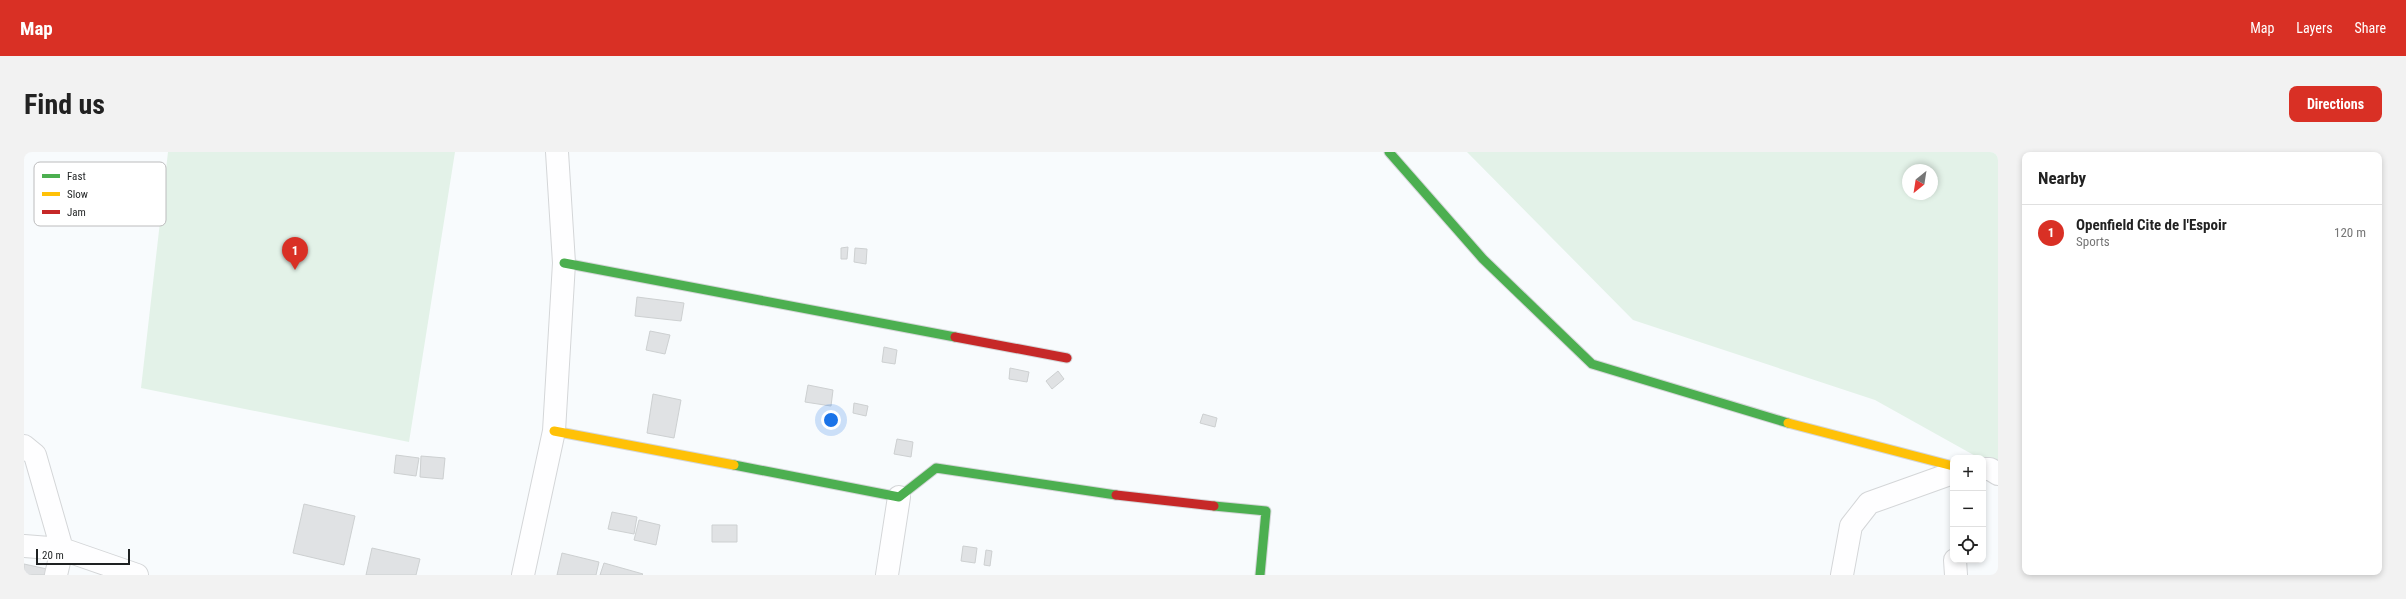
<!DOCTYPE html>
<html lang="en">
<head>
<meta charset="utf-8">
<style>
	:root { --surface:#fff; --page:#f2f2f2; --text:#222; --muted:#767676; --line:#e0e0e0; --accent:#d93025 }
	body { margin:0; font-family:"Roboto Condensed",sans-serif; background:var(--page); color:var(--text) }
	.controls { position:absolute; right:12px; bottom:12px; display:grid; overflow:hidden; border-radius:8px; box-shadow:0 2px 6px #0003 }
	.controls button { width:36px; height:36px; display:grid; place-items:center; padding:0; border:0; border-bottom:1px solid var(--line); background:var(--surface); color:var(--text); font:20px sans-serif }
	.compass { position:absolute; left:1878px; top:12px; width:36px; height:36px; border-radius:50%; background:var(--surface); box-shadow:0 2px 6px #0003; rotate:210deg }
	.scale { position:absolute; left:12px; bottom:10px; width:94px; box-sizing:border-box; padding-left:4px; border:2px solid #1e2122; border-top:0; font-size:11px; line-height:14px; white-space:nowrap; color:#1e2122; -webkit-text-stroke:3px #fff; paint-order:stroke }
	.you { position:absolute; left:807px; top:268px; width:14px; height:14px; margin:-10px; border:3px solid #fff; border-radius:50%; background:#1a73e8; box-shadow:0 0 0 6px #1a73e833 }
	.badge { display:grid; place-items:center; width:26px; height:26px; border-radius:50%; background:var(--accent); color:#fff; font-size:13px; font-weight:700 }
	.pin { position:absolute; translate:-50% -33px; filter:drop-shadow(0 1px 2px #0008) }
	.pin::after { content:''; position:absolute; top:21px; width:14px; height:12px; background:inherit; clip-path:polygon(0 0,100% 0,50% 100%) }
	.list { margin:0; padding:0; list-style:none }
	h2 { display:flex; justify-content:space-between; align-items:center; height:52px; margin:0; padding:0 16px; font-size:17px }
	h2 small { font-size:13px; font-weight:400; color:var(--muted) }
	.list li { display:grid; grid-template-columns:26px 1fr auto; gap:12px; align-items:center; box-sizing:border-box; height:56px; padding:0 16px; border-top:1px solid var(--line) }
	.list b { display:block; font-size:15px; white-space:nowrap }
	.list p { margin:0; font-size:13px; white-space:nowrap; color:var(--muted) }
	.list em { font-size:13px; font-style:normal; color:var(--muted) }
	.icon { flex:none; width:22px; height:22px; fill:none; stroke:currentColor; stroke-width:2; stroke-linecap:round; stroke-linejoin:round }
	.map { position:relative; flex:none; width:1974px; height:423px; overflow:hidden; border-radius:8px }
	header { display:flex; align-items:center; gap:24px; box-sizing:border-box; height:56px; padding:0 20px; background:var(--accent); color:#fff }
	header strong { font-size:19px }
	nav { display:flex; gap:22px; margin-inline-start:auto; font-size:14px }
	.intro { display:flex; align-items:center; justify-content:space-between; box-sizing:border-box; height:96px; padding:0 24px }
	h1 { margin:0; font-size:28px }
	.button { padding:10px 18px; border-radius:8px; background:var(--accent); color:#fff; font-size:14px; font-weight:700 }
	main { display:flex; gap:24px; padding:0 24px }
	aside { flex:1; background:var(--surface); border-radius:8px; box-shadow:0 2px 6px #0003 }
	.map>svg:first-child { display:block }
	.green { fill:#e3f2e8; fill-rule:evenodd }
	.building { fill:#e0e2e4; stroke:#cdd0d1 }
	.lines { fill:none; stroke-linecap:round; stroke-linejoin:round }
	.street-casing { stroke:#d4d6d8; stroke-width:24 }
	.fast-casing { stroke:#d4d6d8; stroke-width:11 }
	.slow-casing { stroke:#d4d6d8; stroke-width:11 }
	.jam-casing { stroke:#d4d6d8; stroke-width:11 }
	.street { stroke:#fefeff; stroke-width:22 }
	.fast { stroke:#4caf50; stroke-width:9 }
	.slow { stroke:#ffc107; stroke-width:9 }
	.jam { stroke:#c62828; stroke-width:9 }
	.key { fill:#fff; stroke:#bcbcbd; stroke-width:1 }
	.key-label { font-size:11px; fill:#1e2122 }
</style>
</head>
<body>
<header>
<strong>Map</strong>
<nav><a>Map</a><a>Layers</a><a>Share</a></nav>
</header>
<div class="intro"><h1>Find us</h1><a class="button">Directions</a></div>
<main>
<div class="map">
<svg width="1974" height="423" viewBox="0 0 1974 423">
	<rect width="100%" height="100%" fill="#f8fbfd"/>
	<path class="green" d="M144 0H431L385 290 117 236Z
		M1443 0H1974V317L1959 306H1955L1851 248 1609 168ZM1884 18H1908V42H1884Z"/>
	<path class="building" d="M824 95 823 107H817V96Z
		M831 96 843 97 842 112 830 110Z
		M613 145 660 151 657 169 611 164Z
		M626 179 646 183 641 202 622 198Z
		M860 195 873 198 871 212 858 210Z
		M986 216 1005 220 1003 230 985 227Z
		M1034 219 1040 227 1028 237 1022 229Z
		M784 233 809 238 807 254 781 250Z
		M629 242 657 248 650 286 623 281Z
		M830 251 844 254 842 264 829 261Z
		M1179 262 1193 266 1191 275 1176 271Z
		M873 287 889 290 887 305 870 302Z
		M372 303 395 306 392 324 370 321Z
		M397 304 421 306 419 327 396 325Z
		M280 352 331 364 320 413 269 401Z
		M588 360 613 365 610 382 584 377Z
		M615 368 636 373 632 393 610 388Z
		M688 373H713V390H688Z
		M939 394 953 396 951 411 937 409Z
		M348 396 396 407 392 423H342Z
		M962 398 968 399 966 414 960 413Z
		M538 401 575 410 572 423H533Z
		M580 411 619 422 618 423H576Z
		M0 412 23 417 22 423H0Z"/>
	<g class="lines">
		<defs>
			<path id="street" d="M0 294 11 303 38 397 32 423
				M1959 317H1966L1974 322
				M0 394 38 397 113 423
				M1931 408 1932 423
				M499 423 530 279 540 111 533 0
				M863 423 875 345
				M1818 423 1827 374 1845 351 1929 321"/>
			<path id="fast" d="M1365 0 1459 107 1568 212 1764 271
				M540 111 931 185
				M710 313 875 345 912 316 1092 343
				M1190 354 1242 359 1236 423"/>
			<path id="slow" d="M1764 271 1929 314
				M530 279 710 313"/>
			<path id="jam" d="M931 185 1043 206
				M1092 343 1190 354"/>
		</defs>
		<use href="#street" class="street-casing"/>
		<use href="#fast" class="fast-casing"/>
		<use href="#slow" class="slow-casing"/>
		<use href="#jam" class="jam-casing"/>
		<use href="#street" class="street"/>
		<use href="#fast" class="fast"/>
		<use href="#slow" class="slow"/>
		<use href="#jam" class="jam"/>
	</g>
	<rect x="10" y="10" width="132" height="64" rx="6" class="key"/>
	<rect x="18" y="22" width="18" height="4" fill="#4caf50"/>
	<rect x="18" y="40" width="18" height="4" fill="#ffc107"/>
	<rect x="18" y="58" width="18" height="4" fill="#c62828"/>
	<g class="key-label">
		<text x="43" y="28">Fast</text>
		<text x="43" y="46">Slow</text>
		<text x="43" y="64">Jam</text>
	</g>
</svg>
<div class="controls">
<button>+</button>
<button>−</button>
<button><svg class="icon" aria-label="locate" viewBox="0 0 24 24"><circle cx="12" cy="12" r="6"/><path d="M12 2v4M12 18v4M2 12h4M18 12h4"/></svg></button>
</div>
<svg class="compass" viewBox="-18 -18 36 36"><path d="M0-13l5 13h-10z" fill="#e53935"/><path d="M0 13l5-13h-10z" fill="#767676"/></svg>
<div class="scale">20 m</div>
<div class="you"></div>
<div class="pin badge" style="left:271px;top:118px">1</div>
</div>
<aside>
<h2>Nearby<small></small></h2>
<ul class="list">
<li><span class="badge">1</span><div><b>Openfield Cite de l'Espoir</b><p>Sports</p></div><em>120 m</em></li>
</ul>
</aside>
</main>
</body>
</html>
